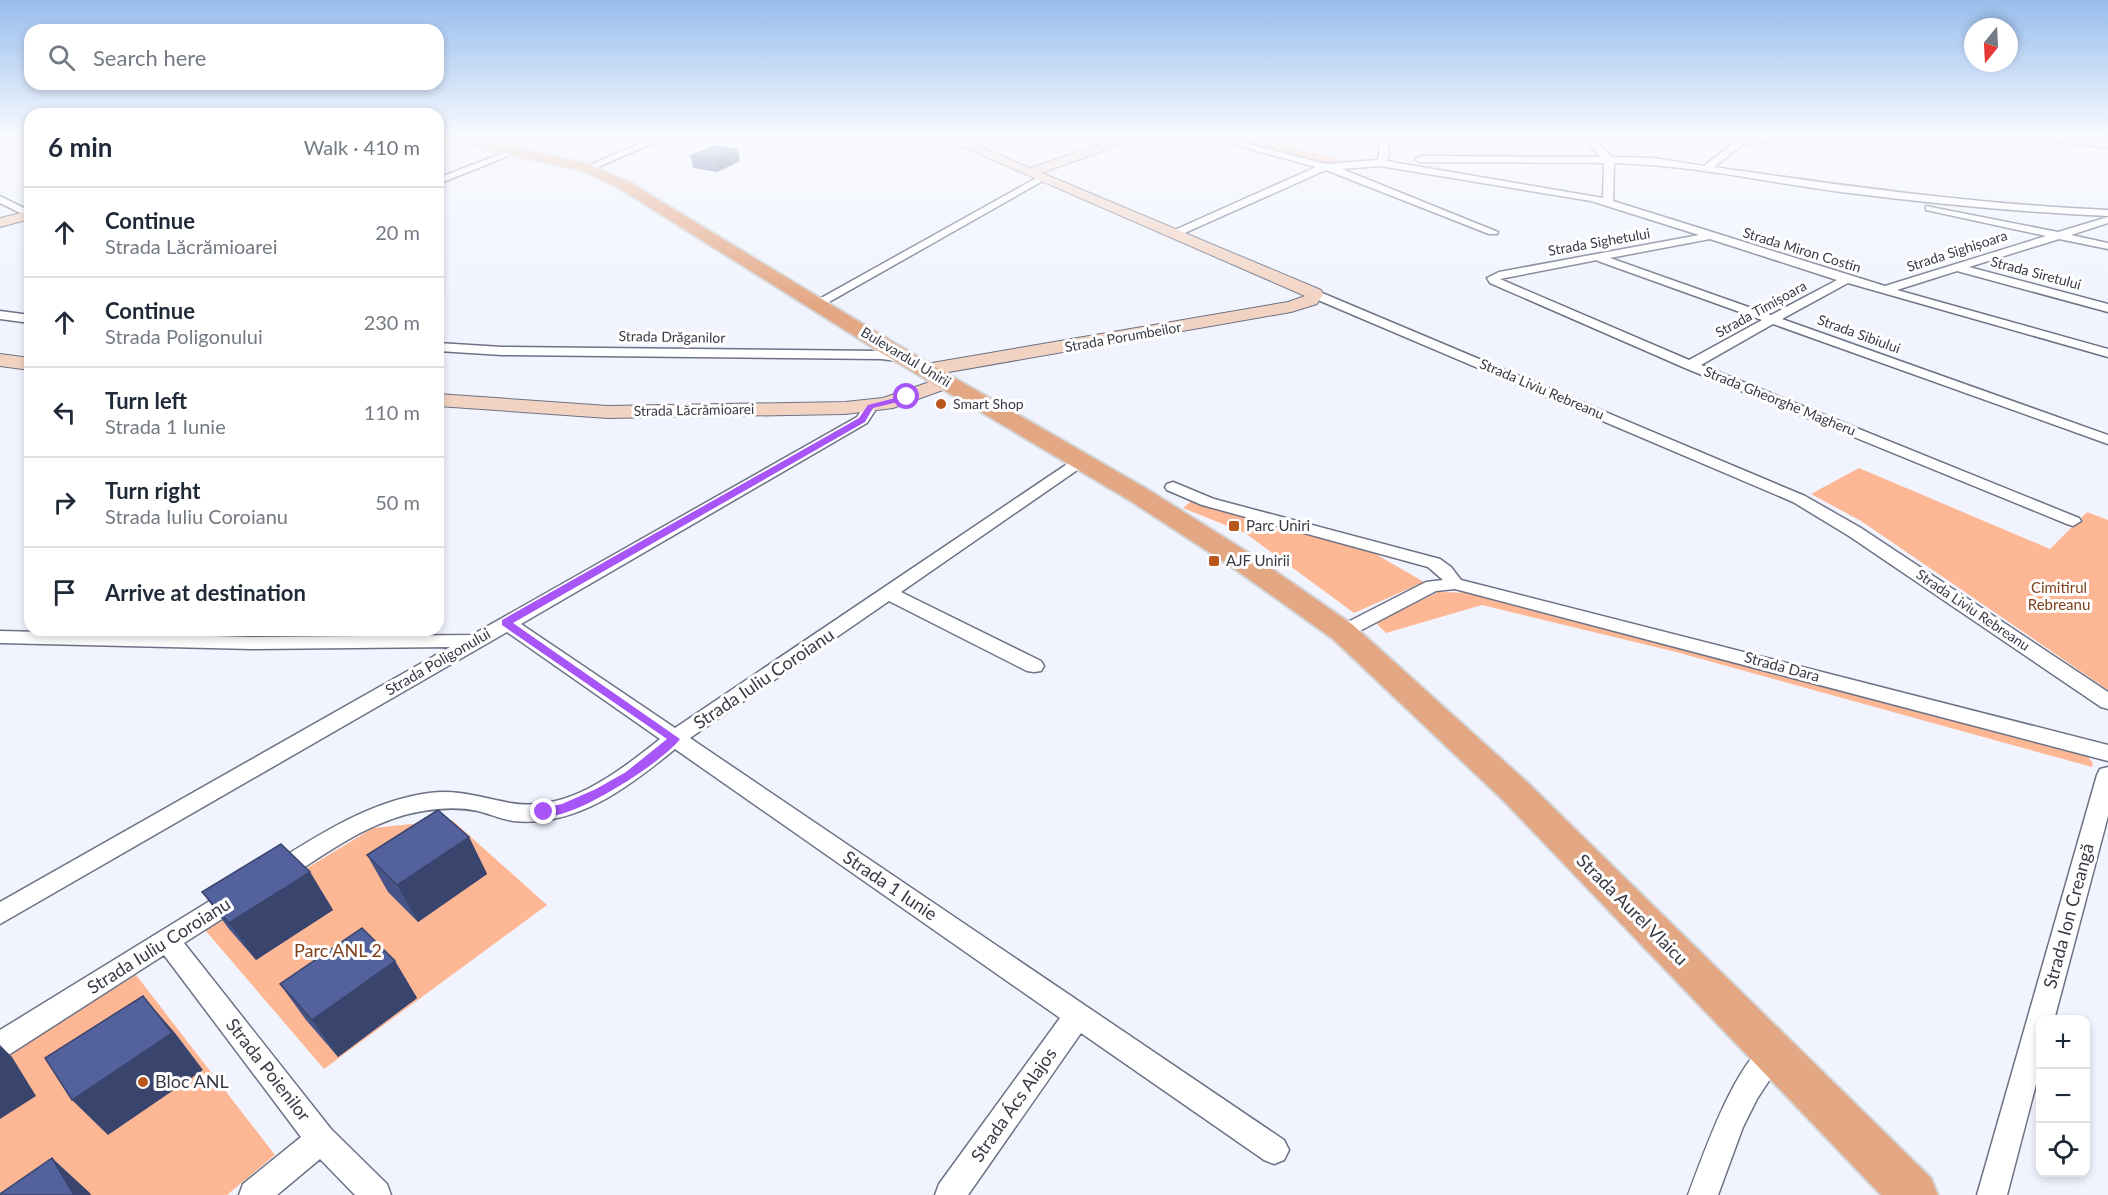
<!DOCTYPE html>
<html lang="en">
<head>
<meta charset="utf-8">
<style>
	:root { --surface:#fff; --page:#f2f2f3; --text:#1f2937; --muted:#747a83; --line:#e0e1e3 }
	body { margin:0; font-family:Lato,sans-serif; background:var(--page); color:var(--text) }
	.controls { position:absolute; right:18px; bottom:18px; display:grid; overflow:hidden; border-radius:12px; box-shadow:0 3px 9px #0003 }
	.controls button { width:54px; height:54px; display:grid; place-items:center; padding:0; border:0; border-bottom:2px solid var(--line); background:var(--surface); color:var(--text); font:30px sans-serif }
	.compass { position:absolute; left:1964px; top:18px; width:54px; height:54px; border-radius:50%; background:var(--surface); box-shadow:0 3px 9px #0003; rotate:198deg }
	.stop { position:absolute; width:18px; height:18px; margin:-14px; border:4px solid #a855f7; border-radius:50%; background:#fff }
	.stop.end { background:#a855f7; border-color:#fff; box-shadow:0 2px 6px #0008 }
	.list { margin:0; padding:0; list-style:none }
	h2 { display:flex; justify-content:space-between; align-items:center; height:78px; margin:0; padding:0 24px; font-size:26px }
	h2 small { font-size:20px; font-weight:400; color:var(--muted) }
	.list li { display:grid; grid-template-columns:39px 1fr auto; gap:18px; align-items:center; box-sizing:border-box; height:90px; padding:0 24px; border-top:2px solid var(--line) }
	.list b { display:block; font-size:22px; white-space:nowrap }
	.list p { margin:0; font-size:20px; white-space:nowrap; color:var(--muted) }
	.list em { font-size:20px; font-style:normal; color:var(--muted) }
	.icon { flex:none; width:33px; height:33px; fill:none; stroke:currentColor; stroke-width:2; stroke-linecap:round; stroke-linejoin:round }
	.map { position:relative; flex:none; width:2108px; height:1195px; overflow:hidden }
	.search { position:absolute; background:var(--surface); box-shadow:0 3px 9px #0003; left:24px; top:24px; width:420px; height:66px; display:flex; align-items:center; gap:15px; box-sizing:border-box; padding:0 21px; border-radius:18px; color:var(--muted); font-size:22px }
	.panel { position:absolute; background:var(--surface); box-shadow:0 3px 9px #0003; left:24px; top:108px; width:420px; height:528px; border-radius:18px }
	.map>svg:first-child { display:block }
	.green { fill:#feb795 }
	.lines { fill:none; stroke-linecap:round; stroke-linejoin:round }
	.street-casing { stroke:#6c7286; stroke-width:3 }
	.secondary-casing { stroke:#6c7286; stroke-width:2 }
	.primary-casing { stroke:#d3d4d6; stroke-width:4 }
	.street { fill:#fff; fill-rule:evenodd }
	.secondary { fill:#f2d3c2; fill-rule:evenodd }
	.primary { fill:#e4a784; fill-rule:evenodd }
	.wall { fill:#475487 }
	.shaded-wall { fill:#3a456e }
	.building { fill:#53629d; stroke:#3a456e; stroke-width:1.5 }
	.route { fill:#a855f7 }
	.poi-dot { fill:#b8561b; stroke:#fff; stroke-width:2 }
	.labels { text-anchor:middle; stroke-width:6; stroke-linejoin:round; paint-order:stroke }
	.far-street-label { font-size:14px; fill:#383b44; stroke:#fff }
	.far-poi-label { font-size:14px; fill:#383b44; stroke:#fff; text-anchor:start }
	.poi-label { font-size:15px; fill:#383b44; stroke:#fff; text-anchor:start }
	.park-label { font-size:15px; fill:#80401c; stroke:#fff }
	.street-label { font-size:15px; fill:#383b44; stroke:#fff }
	.near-street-label { font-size:18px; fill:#383b44; stroke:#fff }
	.near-park-label { font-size:18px; fill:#80401c; stroke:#fff }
	.near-poi-label { font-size:18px; fill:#383b44; stroke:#fff; text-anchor:start }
</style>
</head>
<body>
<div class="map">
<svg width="2108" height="1195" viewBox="0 0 2108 1195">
	<rect width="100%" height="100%" fill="#f1f4fe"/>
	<path class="green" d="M1213 136H1252L1352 163 1331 166Z
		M1859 468 2050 549 2087 512 2108 520V690L1861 521 1811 494Z
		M1196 497 1353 541 1424 582 1354 613 1245 533 1183 508Z
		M1438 592 1477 593 2069 750 2088 757 2093 763 2092 767 1676 652 1482 605 1386 633 1376 623Z
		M452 820 547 905 324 1069 205 930 373 828Z
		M136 975 275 1155 227 1195H0V1059Z"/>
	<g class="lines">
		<defs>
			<path id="street" d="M657 136H669L591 170 583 168Z
				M1203 136H1218L1326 164 1377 160 1379 157V136H1387L1389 157 1386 161 1603 198 1604 163 1420 162 1415 159 1420 156 1601 157 1582 136H1591L1612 157 1654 158 1704 166 1737 140 1778 136V140L1775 141 1743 144 1714 167C1845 186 1976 204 2108 210V216C2021 212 1935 204 1849 193 1770 183 1693 165 1614 163L1613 201 1885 286 2046 236 1926 210V206L2058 232 2108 217V223L2071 235 2108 243V249L2059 239 1969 267 2108 304V312L1957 271 1897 290 2108 349V357L1848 283 1782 319 2108 435V444L1773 324 1701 365 2079 518 2081 521 2073 526 2067 524 1685 368 1490 283 1487 278 1499 272 1699 235 1591 201 1380 166 1342 169 1498 232 1497 234H1489L1326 170 1178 236H1170V232L1316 167ZM1710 239 1837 280 1771 315 1610 258ZM1597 260 1598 261 1762 320 1689 360 1500 279Z
				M513 149 521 151 438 184V178Z
				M1040 176 1048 178 822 306 818 307 812 303Z
				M0 196 30 211V218L0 203Z
				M1315 290 1805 496 1861 528 2108 692V709L2101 707 1849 536 1793 502 1311 297 1309 294Z
				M0 311 30 315V323L0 319Z
				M438 343 502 347 881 351 906 354 913 358 906 362 881 359 502 355 438 351Z
				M871 402 878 406 867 423 521 624 675 728 1076 458H1086L1089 461 1086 464 901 592 1041 661 1044 666 1041 671 1034 672 1027 671 889 601 690 738 1284 1140 1289 1150 1284 1160 1274 1164 1264 1160 1081 1033 968 1195H935L939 1184 1060 1018 675 749C630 786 576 828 513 821 501 819 490 814 478 811 460 807 441 808 423 811 372 819 328 852 285 880L277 882 269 880 265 873 269 866C318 835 370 801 429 793 459 789 482 798 510 803 568 813 618 772 660 739L507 632 0 924V902L450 647 252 649 0 643V631L252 637 472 635 857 417 866 403Z
				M1173 482 1214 499 1440 559 1451 567 1461 580 2108 745V761L1455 589 1436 591 1350 636H1336L1334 632 1336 628 1426 582 1443 580 1428 567 1202 505 1167 490 1165 487 1167 484Z
				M2108 767V816L2054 1020H2040V1069L2007 1195H1977L2097 775 2100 769Z
				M235 888 244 891 247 898 244 905 184 943 331 1129 387 1184 391 1195H355L320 1159 277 1195H239L243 1184 301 1137 164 955 10 1054 0 1057V1030L226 891Z
				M1773 1040 1783 1044 1787 1053 1757 1099 1743 1127 1718 1195H1688C1702 1159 1737 1054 1773 1040Z"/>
			<path id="secondary" d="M938 136H955L1030 168 1125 136H1144L1042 173 1321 290 1323 294 1317 304 1291 312 926 376 919 374 916 370 919 366 926 364 1288 302 1305 296Z
				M2032 136H2073L2108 140V148L2038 140Z
				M30 211V219L0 227V218Z
				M0 354 30 358V370L0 366Z
				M947 376 954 378 957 382 954 386 893 408 845 414 608 418 438 406V394L608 406 845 402 883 398Z"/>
			<path id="primary" d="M438 136H465L588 164 629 182 894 343 1147 489 1252 555 1353 625 1527 782 1931 1178 1938 1195H1881L1503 800 1333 639 1232 567 1129 500 880 352 619 188 583 171 445 140Z"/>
		</defs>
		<use href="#street" class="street-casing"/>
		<use href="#secondary" class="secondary-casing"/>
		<use href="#primary" class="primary-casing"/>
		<use href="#street" class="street"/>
		<use href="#secondary" class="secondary"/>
		<use href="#primary" class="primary"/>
	</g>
	<path class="wall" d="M691 156 740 161 717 172 693 168Z
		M469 837 487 874 418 922 388 892 367 855Z
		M310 872 333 910 256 960 229 929 202 892Z
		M395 961 417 998 338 1057 306 1020 280 984Z"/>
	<path class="shaded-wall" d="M738 150 740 161 717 172 715 160Z
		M469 837 487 874 418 922 397 885Z
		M310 872 333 910 256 960 229 923Z
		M395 961 417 998 338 1057 312 1020Z
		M143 996 175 1033 203 1070 108 1135 72 1100Z
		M0 1045 12 1057 36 1096 0 1119Z
		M52 1158 90 1193 91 1195H74Z"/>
	<path class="building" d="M715 146 738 150 715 160 691 156Z
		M438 810 469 837 397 885 367 855Z
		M281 844 310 872 229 923 202 892Z
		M362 928 395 961 312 1020 280 984Z
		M143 996 172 1033 72 1100 45 1058Z
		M52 1158 74 1195H0V1194Z"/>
	<linearGradient id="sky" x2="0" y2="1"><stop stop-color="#97bded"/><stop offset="0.45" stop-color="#f9faff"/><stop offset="1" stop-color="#f9faff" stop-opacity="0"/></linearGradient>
	<rect width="2108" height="304" fill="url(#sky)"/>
	<path class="route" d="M907 395 911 397 910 399 873 408 865 422 513 623 680 739C663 762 568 824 540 816V809L562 804 596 789 626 772 667 739 502 625V620L859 418 868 405Z"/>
	<g class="poi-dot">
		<circle cx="941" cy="404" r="6"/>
		<rect x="1228" y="520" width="12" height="12" rx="3"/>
		<rect x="1208" y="555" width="12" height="12" rx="3"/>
		<circle cx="143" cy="1082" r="6"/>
	</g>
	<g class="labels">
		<g class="far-street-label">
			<text transform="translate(1599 242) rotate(-10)" y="5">Strada Sighetului</text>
			<text transform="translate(1802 250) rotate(17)" y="5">Strada Miron Costin</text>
			<text transform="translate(1957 251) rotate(-18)" y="5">Strada Sighișoara</text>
			<text transform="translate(2036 273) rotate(15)" y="5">Strada Siretului</text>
			<text transform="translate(1761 309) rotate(-29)" y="5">Strada Timișoara</text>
			<text transform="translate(1859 334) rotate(20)" y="5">Strada Sibiului</text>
			<text transform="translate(672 337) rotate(1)" y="5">Strada Drăganilor</text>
			<text transform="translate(1123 337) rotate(-10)" y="5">Strada Porumbeilor</text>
			<text transform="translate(906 357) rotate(31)" y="5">Bulevardul Unirii</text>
			<text transform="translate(1542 389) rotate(23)" y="5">Strada Liviu Rebreanu</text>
			<text transform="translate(1780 401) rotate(22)" y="5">Strada Gheorghe Magheru</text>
			<text transform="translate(694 410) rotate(-1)" y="5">Strada Lăcrămioarei</text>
			<text transform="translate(1973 610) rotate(34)" y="5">Strada Liviu Rebreanu</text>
		</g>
		<g class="far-poi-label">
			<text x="953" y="409">Smart Shop</text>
		</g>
		<g class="poi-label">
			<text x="1246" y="531">Parc Uniri</text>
			<text x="1226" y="566">AJF Unirii</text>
		</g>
		<g class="park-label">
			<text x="2059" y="593">Cimitirul<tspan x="2059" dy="17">Rebreanu</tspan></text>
		</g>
		<g class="street-label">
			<text transform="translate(438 662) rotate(-30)" y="5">Strada Poligonului</text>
			<text transform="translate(1782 667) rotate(15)" y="5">Strada Dara</text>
		</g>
		<g class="near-street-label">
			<text transform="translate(764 679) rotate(-34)" y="6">Strada Iuliu Coroianu</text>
			<text transform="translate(890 886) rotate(34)" y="6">Strada 1 Iunie</text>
			<text transform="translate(1632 910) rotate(45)" y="6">Strada Aurel Vlaicu</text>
			<text transform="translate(2069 916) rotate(-75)" y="6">Strada Ion Creangă</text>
			<text transform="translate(159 946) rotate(-32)" y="6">Strada Iuliu Coroianu</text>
			<text transform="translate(268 1070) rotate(52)" y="6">Strada Poienilor</text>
			<text transform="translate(1014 1105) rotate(-55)" y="6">Strada Ács Alajos</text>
		</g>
		<g class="near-park-label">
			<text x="338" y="957">Parc ANL 2</text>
		</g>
		<g class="near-poi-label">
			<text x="155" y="1088">Bloc ANL</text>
		</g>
	</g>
</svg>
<div class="controls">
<button>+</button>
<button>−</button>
<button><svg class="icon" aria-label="locate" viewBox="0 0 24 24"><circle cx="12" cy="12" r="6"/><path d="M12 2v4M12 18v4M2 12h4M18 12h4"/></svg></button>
</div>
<svg class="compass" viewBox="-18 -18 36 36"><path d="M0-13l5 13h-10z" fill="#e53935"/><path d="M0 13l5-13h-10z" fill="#747a83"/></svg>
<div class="stop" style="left:907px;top:397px"></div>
<div class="stop end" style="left:544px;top:812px"></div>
<div class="search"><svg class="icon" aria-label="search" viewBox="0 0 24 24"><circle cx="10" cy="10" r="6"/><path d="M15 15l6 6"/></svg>Search here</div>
<section class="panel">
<h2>6 min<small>Walk · 410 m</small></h2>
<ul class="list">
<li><svg class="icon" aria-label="ahead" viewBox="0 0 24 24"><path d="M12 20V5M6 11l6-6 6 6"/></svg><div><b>Continue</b><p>Strada Lăcrămioarei</p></div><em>20 m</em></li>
<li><svg class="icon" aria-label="ahead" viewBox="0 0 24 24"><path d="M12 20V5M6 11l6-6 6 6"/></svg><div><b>Continue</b><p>Strada Poligonului</p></div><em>230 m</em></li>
<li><svg class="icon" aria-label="left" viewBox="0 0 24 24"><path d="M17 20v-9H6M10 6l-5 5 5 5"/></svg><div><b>Turn left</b><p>Strada 1 Iunie</p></div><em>110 m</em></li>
<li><svg class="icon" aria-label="right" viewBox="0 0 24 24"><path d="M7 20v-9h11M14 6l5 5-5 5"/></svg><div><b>Turn right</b><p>Strada Iuliu Coroianu</p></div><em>50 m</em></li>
<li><svg class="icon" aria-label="arrive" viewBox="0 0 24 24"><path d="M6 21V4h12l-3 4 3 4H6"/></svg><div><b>Arrive at destination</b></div></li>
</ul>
</section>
</div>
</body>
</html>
